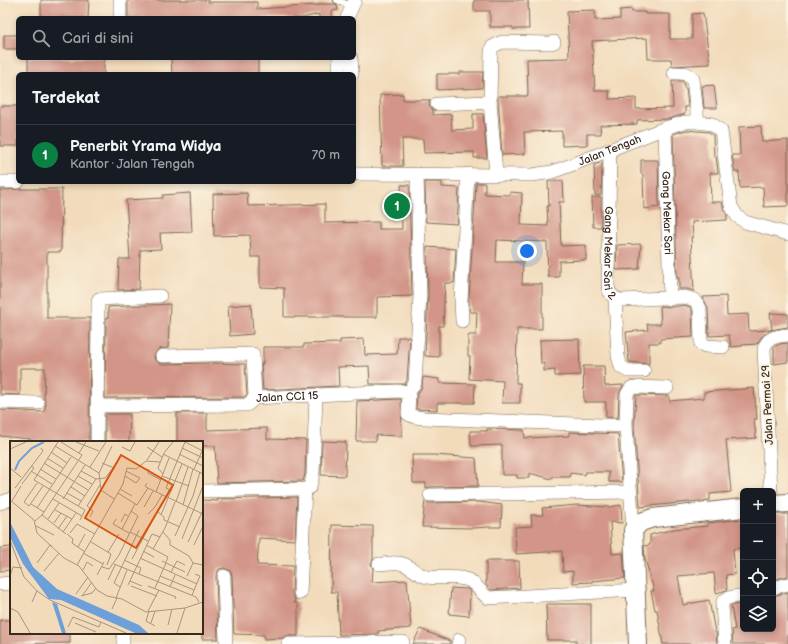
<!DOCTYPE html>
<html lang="id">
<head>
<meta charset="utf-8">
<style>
	:root { --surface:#171b24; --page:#20242c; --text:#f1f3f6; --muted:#9ea1a6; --line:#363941; --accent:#0b8043 }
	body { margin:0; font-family:"Balsamiq Sans",sans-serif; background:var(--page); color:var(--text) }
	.controls { position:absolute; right:12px; bottom:12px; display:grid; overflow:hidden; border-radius:6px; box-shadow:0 2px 6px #0003 }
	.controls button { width:36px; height:36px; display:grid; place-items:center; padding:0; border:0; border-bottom:1px solid var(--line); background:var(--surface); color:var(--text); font:20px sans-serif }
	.you { position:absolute; left:527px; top:251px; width:14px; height:14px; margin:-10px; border:3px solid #fff; border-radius:50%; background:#1a73e8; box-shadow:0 0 0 6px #1a73e833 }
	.badge { display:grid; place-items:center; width:26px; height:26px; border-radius:50%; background:var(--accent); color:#fff; font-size:13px; font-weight:700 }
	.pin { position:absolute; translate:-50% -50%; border:2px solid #fff; box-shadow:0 1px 4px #0006 }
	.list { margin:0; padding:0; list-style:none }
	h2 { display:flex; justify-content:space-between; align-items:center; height:52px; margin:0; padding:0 16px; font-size:17px }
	h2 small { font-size:13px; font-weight:400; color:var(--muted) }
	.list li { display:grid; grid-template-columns:26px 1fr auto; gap:12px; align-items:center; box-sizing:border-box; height:60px; padding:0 16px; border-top:1px solid var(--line) }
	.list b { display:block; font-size:15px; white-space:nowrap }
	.list p { margin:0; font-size:13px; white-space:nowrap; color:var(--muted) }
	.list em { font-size:13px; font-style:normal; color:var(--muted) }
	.icon { flex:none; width:22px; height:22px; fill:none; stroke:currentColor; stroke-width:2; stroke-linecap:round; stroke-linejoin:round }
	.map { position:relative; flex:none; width:788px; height:644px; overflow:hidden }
	.search { position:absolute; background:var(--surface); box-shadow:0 2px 6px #0003; left:16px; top:16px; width:340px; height:44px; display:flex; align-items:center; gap:10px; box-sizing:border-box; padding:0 14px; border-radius:6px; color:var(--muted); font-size:15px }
	.panel { position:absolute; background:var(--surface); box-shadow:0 2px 6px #0003; left:16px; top:72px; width:340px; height:112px; border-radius:6px }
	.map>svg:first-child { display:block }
	.building { fill:#d29588 }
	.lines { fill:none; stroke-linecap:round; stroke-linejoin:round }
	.lane-casing { stroke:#7b6855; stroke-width:8 }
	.street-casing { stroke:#7b6855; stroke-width:14 }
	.secondary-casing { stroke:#7b6855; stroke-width:20 }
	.lane { stroke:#fff; stroke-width:6 }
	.street { stroke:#fff; stroke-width:13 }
	.secondary { stroke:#fff; stroke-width:18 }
	.labels { text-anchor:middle; stroke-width:4; stroke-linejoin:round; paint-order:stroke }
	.street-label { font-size:11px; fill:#3b2a1e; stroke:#fcf5e5 }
	.inset-river { fill:none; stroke:#6da0d9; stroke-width:2 }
	.inset-road { fill:none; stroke:#a9947c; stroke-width:1 }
	.view { fill:#d7540e; fill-opacity:0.15; stroke:#d7540e; stroke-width:2 }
	.inset-edge { fill:none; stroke:#3b2a1e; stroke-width:2 }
</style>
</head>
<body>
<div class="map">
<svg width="788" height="644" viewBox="0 0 788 644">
	<rect width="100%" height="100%" fill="#fcf5e5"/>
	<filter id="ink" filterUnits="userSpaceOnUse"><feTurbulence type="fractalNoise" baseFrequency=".025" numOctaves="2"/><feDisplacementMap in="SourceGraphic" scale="8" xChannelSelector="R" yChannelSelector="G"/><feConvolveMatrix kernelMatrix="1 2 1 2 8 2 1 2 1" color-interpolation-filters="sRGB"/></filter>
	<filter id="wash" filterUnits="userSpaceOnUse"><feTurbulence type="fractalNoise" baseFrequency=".012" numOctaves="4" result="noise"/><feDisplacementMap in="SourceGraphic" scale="16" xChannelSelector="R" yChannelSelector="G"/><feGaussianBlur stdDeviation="0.9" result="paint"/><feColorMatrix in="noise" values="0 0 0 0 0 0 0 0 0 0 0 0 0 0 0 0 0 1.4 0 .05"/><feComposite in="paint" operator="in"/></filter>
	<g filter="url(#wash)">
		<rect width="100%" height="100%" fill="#f2dbbb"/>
		<g id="blocks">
			<path class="building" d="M41 0H89L88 18H41Z
				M128 0H208V2H257V9L319 5V4H335L337 5 338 10 332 11V18H319V14L303 18H128Z
				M474 0H528L529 29H513V27H490V11H474Z
				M632 9V12H645V14H670V39H692V14L703 13 710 64 672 66 671 59H648L647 38 592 41 595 91H609V99L636 98V109L673 108 672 81H683L684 82V88H686L688 107H685V114L669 119 637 120V124L600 125 601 134H587V145L562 146V131L524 132 525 154 502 155 498 96H527L528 94 527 59 569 58 567 11 595 10V20L620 19V10Z
				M4 35H18V49H4Z
				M28 58H104V74H28Z
				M171 58H258V74H172Z
				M460 72H483L482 88 437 90V74H460Z
				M714 85 717 108H704L702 86Z
				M403 94V100H430L429 105 433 111V115L451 114 452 130 473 129V114H483L487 158H474V152L424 153 423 139H402L403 166H382L380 95Z
				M0 106H18V146H0Z
				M761 126 762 142 788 140V206L764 207 763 187 740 188 739 172H735L732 155H740L739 127Z
				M686 130 709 132 713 135 714 156H716L718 173H710L711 202H722L724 210 727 215V220L692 222 693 237H691L694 291 687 289H679V278H677L673 134Z
				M641 160H658L659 207 644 209 643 174H641Z
				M602 162 601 195H595L594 165Z
				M548 181H563L564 202H559L561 246 586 245V260L559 261V277H548L547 242 497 240 496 262H523L522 284H542V329H517L516 383H520V403H502L503 381 469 379 470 356H468V335H476L477 312H470L469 300 476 183H485V194L510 195V192L522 193 521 225 548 226 547 206H549Z
				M425 182H442V187L459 188 457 224 426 222Z
				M401 185H409L412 296 377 297V317H284V288L260 287V257H251L250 235 214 236 213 194 247 193 248 206 325 204V223L379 222V229H402Z
				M22 189H62L61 252H47V318H90L89 442H30V439L0 436V410L44 412 46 404 44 398 45 368H20V395L0 394V190Z
				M190 193 192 232 160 233 161 249 140 250 139 289 118 290 119 259H130L126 200 163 198V195Z
				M592 197H601V227H593Z
				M641 244 639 269 616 270 617 245Z
				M427 247 456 249 454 283H445L443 326H439V357L425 356 428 295Z
				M726 296 727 315 748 314 749 331 772 330 770 313 788 314V327L770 330 762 336 757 344 742 345V346L731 347 729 335 709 336 708 308 703 297Z
				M170 304 168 348 158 349 154 356 155 360 162 364 215 363 245 364 247 395 244 397 105 398 106 318H108V307Z
				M251 304 253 334 230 336 228 306Z
				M684 305 690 307 692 310 693 337 660 339V343H649V364L629 362 626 332 648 330 647 324H661L660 306 671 307Z
				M398 337H410L407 380 405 384H370L369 366 338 367 339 386 263 390 261 364H263V347H304V344L340 343V340L364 339 365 355 397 354Z
				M579 339 580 375 555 376V370L544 371V363L541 364 540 340Z
				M788 343V362L774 364V347L779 344Z
				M583 366H604L605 386 623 385 619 394 618 418 606 417V402H584Z
				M423 377 439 379V383L475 384 474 403H437V410L416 409 417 395 422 387Z
				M754 388 757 419H754L756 438 726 440 731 492 710 494V500L640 507 634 426 636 395 669 396V401L704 398V392Z
				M401 399 402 436 376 435V441H356L357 401Z
				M177 413H207V430L267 428V439L306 440 305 474 303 481 217 483 215 446H202V442H177Z
				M105 414H130L129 442H105Z
				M487 429 524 430 525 438 569 436V432L618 434 622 482H609V472H585V475L570 473V477H552V479L529 473V478H517V475H502V445L471 446 470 431H487Z
				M322 441 346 442 345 476 321 475Z
				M412 455H434L476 458 478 486 430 487 426 488V483H413Z
				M297 497 295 540 259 538 257 565 293 566 292 593 295 599 294 603H298V636H287L283 638 264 639V635L234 634 232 576 231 571 224 568 219 569 216 576 218 639H202V500L218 501 217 499Z
				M425 501 430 503 479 502 502 505 501 527H488L474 528 422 527Z
				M577 505 609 507 621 505 622 523 610 522 612 554 623 553 625 578 592 581V582L573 583V571L563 572 562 551 516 554 515 527 532 526 531 515H543L542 508Z
				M773 514H788V576L773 580Z
				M743 519V548L733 549 735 574 726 575 727 590 716 593 714 573 678 576 683 605 709 600 715 632H716L717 644H663L657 610H655L651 591H654L645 559 644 546 650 545V535L674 529 708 526V523Z
				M332 525 373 526V559L371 564 373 569 372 582 407 580 411 628 378 631V634L339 635 337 592H331Z
				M11 547V570L0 571V548Z
				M486 561H519L520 588 491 590 486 585Z
				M451 588 468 589 470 592 469 616 449 614Z
				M788 592V644H733L732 630 735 629 731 606 743 603V629H773V596Z
				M546 604H591V644H576V640H547Z
				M0 620H11V633H70V643L0 644Z
				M420 629 450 641V644H413Z"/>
		</g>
	</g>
	<g filter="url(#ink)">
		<use href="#blocks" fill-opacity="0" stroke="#7b6855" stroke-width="1"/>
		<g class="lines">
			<defs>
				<path id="lane" d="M337 0 352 6"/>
				<g id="street">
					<path d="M120 0V18"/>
					<path d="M347 18 355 0"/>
					<path d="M351 58 352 74"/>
					<path d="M674 73C682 73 688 72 693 79L698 122"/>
					<path d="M339 74V58"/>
					<path d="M490 102 491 52 492 47 502 42 551 43 554 42"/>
					<path d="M437 104 490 102 496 174"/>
					<path id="s1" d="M665 128 670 299"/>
					<path id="s2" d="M610 149 608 283C608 293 612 298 622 300L685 297 695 300 700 308 701 344 705 346 723 347"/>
					<path id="s3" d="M354 174 532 175 552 172 574 164 665 128 685 122H698L712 124 721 131 731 206 737 216 745 222 788 234"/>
					<path d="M417 174 420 295 415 383 409 392 408 414 415 417 424 418 626 426"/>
					<path d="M0 182H18"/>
					<path d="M615 299 618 356 621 367 628 371H644"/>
					<path d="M462 321 461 300 468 174"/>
					<path d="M162 356 253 354 255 398"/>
					<path d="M0 402 38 403"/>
					<path id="s4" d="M98 406 247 405 255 398 397 391 409 392"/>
					<path d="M97 442 98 301 99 299 160 296"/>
					<path d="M202 491 305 489 310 487 313 475 316 396"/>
					<path d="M771 491 764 349C767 337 777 336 788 335"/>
					<path d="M430 495 630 492"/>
					<path d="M0 503 11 499"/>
					<path d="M633 530 626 426 627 394 631 388 633 387 667 388"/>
					<path d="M379 564C386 564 396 561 403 564 412 567 417 575 427 577 439 579 459 575 470 581 477 585 481 593 488 598L636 590"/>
					<path d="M224 576 226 644"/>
					<path d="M0 584 11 583"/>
					<path d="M773 588 788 584"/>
					<path d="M300 593 305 489"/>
					<path d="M123 633V644"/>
					<path d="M288 644 403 642"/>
					<path d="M458 644 459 640"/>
					<path d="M725 644 722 606 723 601 728 598 743 595"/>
				</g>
				<path id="secondary" d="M773 504 788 503
					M638 644 633 530 641 522 653 518 743 508"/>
			</defs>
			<use href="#lane" class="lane-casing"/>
			<use href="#street" class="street-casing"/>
			<use href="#secondary" class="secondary-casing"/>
			<use href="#lane" class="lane"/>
			<use href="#street" class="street"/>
			<use href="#secondary" class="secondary"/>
		</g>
	</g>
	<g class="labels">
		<g class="street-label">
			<text dy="4" stroke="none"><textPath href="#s3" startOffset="260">Jalan Tengah</textPath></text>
			<text dy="4" stroke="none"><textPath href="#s1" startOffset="85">Gang Mekar Sari</textPath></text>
			<text dy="4" stroke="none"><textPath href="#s2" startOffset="104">Gang Mekar Sari 2</textPath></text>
			<text dy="4" stroke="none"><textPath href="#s4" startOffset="192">Jalan CCI 15</textPath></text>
			<text transform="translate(767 405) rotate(-93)" y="4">Jalan Permai 29</text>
		</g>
	</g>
	<g transform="translate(10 441)">
		<rect width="193" height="193" fill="#f2dbbb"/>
		<path d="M0 81 23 126 47 148 129 184 138 192H125L51 159 39 158 13 123 0 96ZM42 161 47 163 56 192H52Z" fill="#6da0d9"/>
		<path class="inset-river" d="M5 29 9 20 22 7 34 1"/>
		<path class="inset-road" d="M48 1 24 39 75 69 70 79M66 1 89 10M175 1 193 10M45 5 89 32M102 5 89 32 91 49 104 58M112 6 120 10 125 1M137 6 143 10 149 1M172 7 193 17M0 8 16 1M41 11 57 22M69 12 76 1M153 13 193 33M169 13 193 25M37 17 53 27M137 19 143 10 152 16M34 22 78 49M92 22 104 27M80 26 96 1M0 27 11 36M30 28 46 38M139 28 138 32 151 39M184 28 193 8M21 30 42 43M71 30 86 38M116 30 130 37M153 33 148 27 154 12 163 1M68 35 82 43M115 35 126 42 130 37M152 35 179 45M27 42 14 61 19 65 33 45M137 42 135 45 138 47 193 73M12 43 24 27 21 25M61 46 75 55M5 47 33 10 31 7M110 48 122 55M162 50 156 47 175 1M146 51 159 17M57 52 71 60M108 52 127 64 138 47M43 58 72 75M53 58 75 24M0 59 24 79 27 92 54 117 69 125 87 149 97 155 112 158 136 171 175 167 193 161M2 60 11 45M166 61 178 26M21 63 34 71M173 64 183 28M68 65 86 38 95 37 107 22M134 66 143 50M27 67 61 16M45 69 62 78M147 70 154 76V79L170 86M138 73 145 66 152 54M32 74 56 93M151 74 172 23M80 76 83 70 77 65 90 44M38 78 49 62M106 78 103 83 119 92M25 80 32 74 72 14 51 1M111 81 115 73 118 75M44 82 51 72M26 85 44 94M48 88 57 75M112 88 125 63M53 91 66 72M120 91 138 100M153 91 160 99V104L179 115 183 122 193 124M60 92 67 83 85 93M57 93 63 98 62 102 75 111M165 95 183 55 190 31M172 98 193 45M0 99 14 136 27 150 40 159 116 192M81 101 101 113 97 124M178 101 193 69M136 104 158 116 156 121M184 104 193 85M68 106 75 93M143 108 155 87 165 61M133 110 144 116M98 111 109 93M73 112 93 123M130 117 187 143M122 118 145 75M114 119 131 127 129 133M152 120 175 131M27 122 40 104 42 105M104 123 186 156 189 161M67 124 113 43 117 27 126 28 136 20 150 21M92 126 99 128 109 114 128 75 121 70M73 129 77 121 83 125M34 130 49 112M161 131 167 120 175 124M87 134 94 121M0 135 3 126 12 127M150 135 184 149M177 135 183 122M98 139 105 124M120 140 132 145M118 144 142 93 150 96M121 145 147 155M138 145 166 156 165 158M110 146 104 142 129 89M160 146 165 134M145 147 156 122M66 153 78 136M182 154 190 135 185 133M71 155 82 152 86 147M72 155 82 141M106 157 117 129M22 161 27 150M0 167 8 171 20 192M102 168 107 157M138 170 149 149M139 170 136 180 145 185M65 182 86 191M141 182 145 170M158 184 162 168M58 186 63 176 89 186 91 181M167 192 175 167"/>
		<path class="view" d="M111 14 163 44 126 107 75 77Z"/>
		<rect width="193" height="193" class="inset-edge"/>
	</g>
</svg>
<div class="controls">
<button>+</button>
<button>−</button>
<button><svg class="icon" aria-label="locate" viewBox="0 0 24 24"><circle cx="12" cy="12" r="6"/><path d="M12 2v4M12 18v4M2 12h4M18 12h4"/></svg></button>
<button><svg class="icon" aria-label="layers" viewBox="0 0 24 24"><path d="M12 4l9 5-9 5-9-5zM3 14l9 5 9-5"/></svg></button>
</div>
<div class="you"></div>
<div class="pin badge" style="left:397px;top:206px">1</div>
<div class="search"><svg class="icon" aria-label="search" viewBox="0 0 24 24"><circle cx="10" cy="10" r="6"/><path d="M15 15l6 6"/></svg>Cari di sini</div>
<section class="panel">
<h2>Terdekat<small></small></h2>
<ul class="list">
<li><span class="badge">1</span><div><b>Penerbit Yrama Widya</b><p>Kantor · Jalan Tengah</p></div><em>70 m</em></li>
</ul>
</section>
</div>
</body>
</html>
